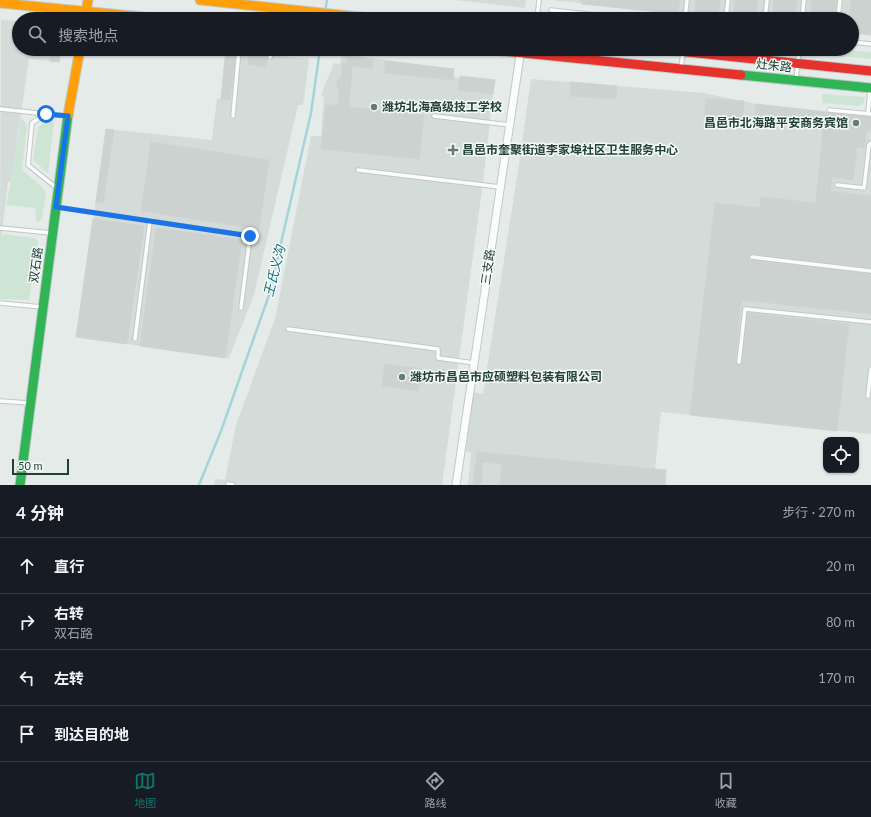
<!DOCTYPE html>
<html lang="zh">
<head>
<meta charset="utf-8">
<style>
	:root { --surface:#171b24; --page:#242831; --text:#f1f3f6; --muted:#9ea1a6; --line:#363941; --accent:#0f766e }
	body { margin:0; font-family:Lato,"Noto Sans SC",sans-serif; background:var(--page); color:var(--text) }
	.controls { position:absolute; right:12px; bottom:12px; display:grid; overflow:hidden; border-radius:8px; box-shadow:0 1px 3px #0004 }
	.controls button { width:36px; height:36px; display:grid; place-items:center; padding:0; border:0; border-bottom:1px solid var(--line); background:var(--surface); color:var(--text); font:20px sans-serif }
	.scale { position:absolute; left:12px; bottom:10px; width:57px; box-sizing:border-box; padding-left:4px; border:2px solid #224037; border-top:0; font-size:11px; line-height:14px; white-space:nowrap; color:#224037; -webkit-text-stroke:3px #f4faf7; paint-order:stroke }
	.stop { position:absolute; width:12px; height:12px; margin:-9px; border:3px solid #1a73e8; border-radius:50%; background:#fff }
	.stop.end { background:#1a73e8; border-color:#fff; box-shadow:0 1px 4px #0008 }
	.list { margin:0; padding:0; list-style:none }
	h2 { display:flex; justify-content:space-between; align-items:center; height:52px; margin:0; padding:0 16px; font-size:17px }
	h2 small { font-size:13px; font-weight:400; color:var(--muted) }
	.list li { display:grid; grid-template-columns:26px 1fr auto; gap:12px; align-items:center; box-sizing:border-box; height:56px; padding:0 16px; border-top:1px solid var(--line) }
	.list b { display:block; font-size:15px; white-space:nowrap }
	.list p { margin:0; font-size:13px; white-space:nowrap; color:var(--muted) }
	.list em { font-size:13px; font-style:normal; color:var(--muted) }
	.icon { flex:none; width:22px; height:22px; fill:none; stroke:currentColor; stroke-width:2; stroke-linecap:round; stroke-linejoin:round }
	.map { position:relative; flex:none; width:871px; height:485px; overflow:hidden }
	.search { position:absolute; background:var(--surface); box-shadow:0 1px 3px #0004; left:12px; right:12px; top:12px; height:44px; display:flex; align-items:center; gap:10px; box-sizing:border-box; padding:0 14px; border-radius:22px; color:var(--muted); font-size:15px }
	.sheet { height:276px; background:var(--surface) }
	nav { display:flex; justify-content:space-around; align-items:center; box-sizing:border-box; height:56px; border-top:1px solid var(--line); background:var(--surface); font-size:11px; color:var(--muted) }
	nav a { display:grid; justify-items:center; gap:2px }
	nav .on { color:var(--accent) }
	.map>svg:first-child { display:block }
	.built { fill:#d3dcd8 }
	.green { fill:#cee4d5 }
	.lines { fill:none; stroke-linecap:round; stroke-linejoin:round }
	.stream { stroke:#a5d3da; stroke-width:2.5 }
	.building { fill:#ccd2d0; stroke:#ced4d1 }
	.lane-casing { stroke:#c2c8c5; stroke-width:5.5 }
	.street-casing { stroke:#c2c8c5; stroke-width:9 }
	.fast-casing { stroke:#c1c9c6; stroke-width:11 }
	.slow-casing { stroke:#c1c9c6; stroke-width:11 }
	.jam-casing { stroke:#c1c9c6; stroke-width:11 }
	.lane { stroke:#fbfcfc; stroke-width:3.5 }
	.street { stroke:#fbfcfc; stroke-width:7 }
	.fast { stroke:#30b455; stroke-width:9 }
	.slow { stroke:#ff9f0a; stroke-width:9 }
	.jam { stroke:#e5322d; stroke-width:9 }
	.route { stroke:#1a73e8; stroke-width:5 }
	.poi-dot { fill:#667c75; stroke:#f4faf7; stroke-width:1.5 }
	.labels { text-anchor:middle; stroke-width:3; stroke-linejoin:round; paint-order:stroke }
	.street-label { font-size:12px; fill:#224037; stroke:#f4faf7 }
	.poi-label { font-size:12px; font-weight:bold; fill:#224037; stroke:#f4faf7; text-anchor:start }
	.water-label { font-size:13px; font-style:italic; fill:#196e7e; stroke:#f4faf7 }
</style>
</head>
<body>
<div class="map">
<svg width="871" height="485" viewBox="0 0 871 485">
	<rect width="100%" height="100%" fill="#e5ebe8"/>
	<path class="built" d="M456 0H526L525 8Z
		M552 0H871V35L852 33V19H721Z
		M1 20 19 21V49H61L59 62 29 59 11 182H8L0 248Z
		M226 49H281V56L309 59 303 105H298L254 295 229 358 76 337 106 129 212 140 217 99H221Z
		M342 54 454 69 453 77 460 78 459 90 493 94 483 182 442 485H214L215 479 225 480 236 425 275 319 311 136H321L324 96 321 95 334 63 340 64Z
		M531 79 704 93 756 104 871 117V434L661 412 655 469 666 470 665 485H468L471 452 466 451 472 392 483 394 519 164Z"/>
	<path class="green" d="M806 49H836L871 52V59L805 53Z
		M822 94 865 97 863 104 859 106 822 103Z
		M21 118 24 121 27 126 22 170 42 187 46 193 42 219 37 223 35 208 6 205 11 182Z
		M48 121 54 122 48 173 33 160 38 127Z
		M2 234 34 238 38 241 29 300 0 299V249Z"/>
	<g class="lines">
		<path class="stream" d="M325 11 327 0
			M199 485 221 431 269 295 311 113 320 49"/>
	</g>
	<path class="building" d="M582 0H680L678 14 582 4Z
		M696 0H720L718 19 695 16Z
		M735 0H758L756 19H733Z
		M774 0H797L795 19H772Z
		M812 0H836L834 19H810Z
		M851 0H871V35L852 33V19H849Z
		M52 49H61L59 62 50 61Z
		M226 49H236L230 100 221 99Z
		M250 50 268 52 266 67 248 64Z
		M346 57 373 60 372 68 352 66 349 107 424 115 419 159 321 149 326 104 338 106 339 88H337L338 79H341L342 63 346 64Z
		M385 61 454 69 453 80 385 73Z
		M460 76 495 80 493 94 458 90Z
		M571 82 617 86 616 99 570 96Z
		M706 99 744 101 743 118 705 115Z
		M756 104 871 117V131H866L864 148 857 147 853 180 832 177 830 191 871 196V268L752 254 750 255 749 257 752 260 871 274V314L742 300 740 312 736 362 737 364 739 365 742 362 748 313 849 324 837 431 690 415 715 203 760 208 761 197 816 203 823 130 754 123Z
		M106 129 114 130 103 203 96 202Z
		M151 142 269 160 259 229 141 211Z
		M93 219 144 226 127 344 76 337Z
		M156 228 242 240 225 358 140 346Z
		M385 364 421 369 418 391 382 386Z
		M477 452 666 470 665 485H500L502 464 483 462 481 485H473Z"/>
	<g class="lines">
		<defs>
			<path id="lane" d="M551 10 632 19
				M537 19 539 0
				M685 19 687 0
				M726 19 728 0
				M765 19 767 0
				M802 19 804 0
				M838 19 840 0
				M852 42 871 44
				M270 57 273 49
				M681 68 683 52
				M796 80 799 49
				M0 109 66 116
				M829 110 871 114
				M46 114 32 123 28 165 58 189
				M868 114 870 89
				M233 116 239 49
				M434 116 510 125
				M358 170 500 187
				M837 185 864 188 869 145 871 143
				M57 207 250 236 241 308
				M0 228 51 233
				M752 257 871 271
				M0 303 42 307
				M288 329 438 349V358L474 363
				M135 339 150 221
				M739 362 745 309 871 322
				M868 396 871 369
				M0 401 29 403
				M228 484 233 485"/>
			<path id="street" d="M456 485 521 49"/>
			<path id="fast" d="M741 75 871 88
				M20 485 68 115"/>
			<path id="slow" d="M200 0 378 19
				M0 3 163 19
				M85 19 88 0
				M68 115 80 49"/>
			<path id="jam" d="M484 49 741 75
				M659 49 871 71"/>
		</defs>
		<use href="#lane" class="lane-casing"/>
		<use href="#street" class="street-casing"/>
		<use href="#fast" class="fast-casing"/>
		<use href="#slow" class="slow-casing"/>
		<use href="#jam" class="jam-casing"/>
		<use href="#lane" class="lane"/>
		<use href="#street" class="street"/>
		<use href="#fast" class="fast"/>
		<use href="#slow" class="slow"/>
		<use href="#jam" class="jam"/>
	</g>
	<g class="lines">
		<path class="route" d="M46 114 68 116 56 207 250 236"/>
	</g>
	<g class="poi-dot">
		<circle cx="374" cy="107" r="4"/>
		<circle cx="856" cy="123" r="4"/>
		<path d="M451 144h4v4h4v4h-4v4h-4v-4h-4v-4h4z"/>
		<circle cx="402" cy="377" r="4"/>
	</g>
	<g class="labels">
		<g class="street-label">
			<text transform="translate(774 66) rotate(6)" y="4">灶朱路</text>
			<text transform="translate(36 265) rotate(-82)" y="4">双石路</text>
			<text transform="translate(488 267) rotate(-82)" y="4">三支路</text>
		</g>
		<g class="poi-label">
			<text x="382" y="111">潍坊北海高级技工学校</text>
			<text x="848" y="127" text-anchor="end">昌邑市北海路平安商务宾馆</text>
			<text x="462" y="154">昌邑市奎聚街道李家埠社区卫生服务中心</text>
			<text x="410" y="381">潍坊市昌邑市应硕塑料包装有限公司</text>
		</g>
		<g class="water-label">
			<text transform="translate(274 271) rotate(-76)" y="5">王氏义沟</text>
		</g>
	</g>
</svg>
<div class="controls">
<button><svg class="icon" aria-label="locate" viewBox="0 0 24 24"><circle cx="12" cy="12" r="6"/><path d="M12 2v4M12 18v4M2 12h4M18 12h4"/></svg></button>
</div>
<div class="scale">50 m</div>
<div class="stop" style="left:46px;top:114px"></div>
<div class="stop end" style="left:250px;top:236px"></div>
<div class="search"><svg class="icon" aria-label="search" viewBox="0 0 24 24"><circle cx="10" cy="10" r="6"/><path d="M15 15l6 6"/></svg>搜索地点</div>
</div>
<section class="sheet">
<h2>4 分钟<small>步行 · 270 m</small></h2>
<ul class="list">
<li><svg class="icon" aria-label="ahead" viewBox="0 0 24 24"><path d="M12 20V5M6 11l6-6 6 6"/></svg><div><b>直行</b></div><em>20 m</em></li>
<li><svg class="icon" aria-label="right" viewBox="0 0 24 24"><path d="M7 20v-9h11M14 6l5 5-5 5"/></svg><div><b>右转</b><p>双石路</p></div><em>80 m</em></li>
<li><svg class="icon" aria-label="left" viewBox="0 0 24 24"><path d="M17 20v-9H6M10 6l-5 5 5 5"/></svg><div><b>左转</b></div><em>170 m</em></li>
<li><svg class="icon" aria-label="arrive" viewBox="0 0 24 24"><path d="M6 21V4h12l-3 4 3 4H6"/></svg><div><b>到达目的地</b></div></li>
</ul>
</section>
<nav>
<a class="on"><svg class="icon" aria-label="map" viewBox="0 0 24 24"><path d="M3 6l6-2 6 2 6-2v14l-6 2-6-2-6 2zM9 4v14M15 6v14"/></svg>地图</a>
<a><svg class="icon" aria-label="directions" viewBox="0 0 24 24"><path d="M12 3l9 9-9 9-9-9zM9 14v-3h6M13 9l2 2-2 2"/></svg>路线</a>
<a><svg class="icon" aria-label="saved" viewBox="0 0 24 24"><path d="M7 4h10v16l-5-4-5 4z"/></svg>收藏</a>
</nav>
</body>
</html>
